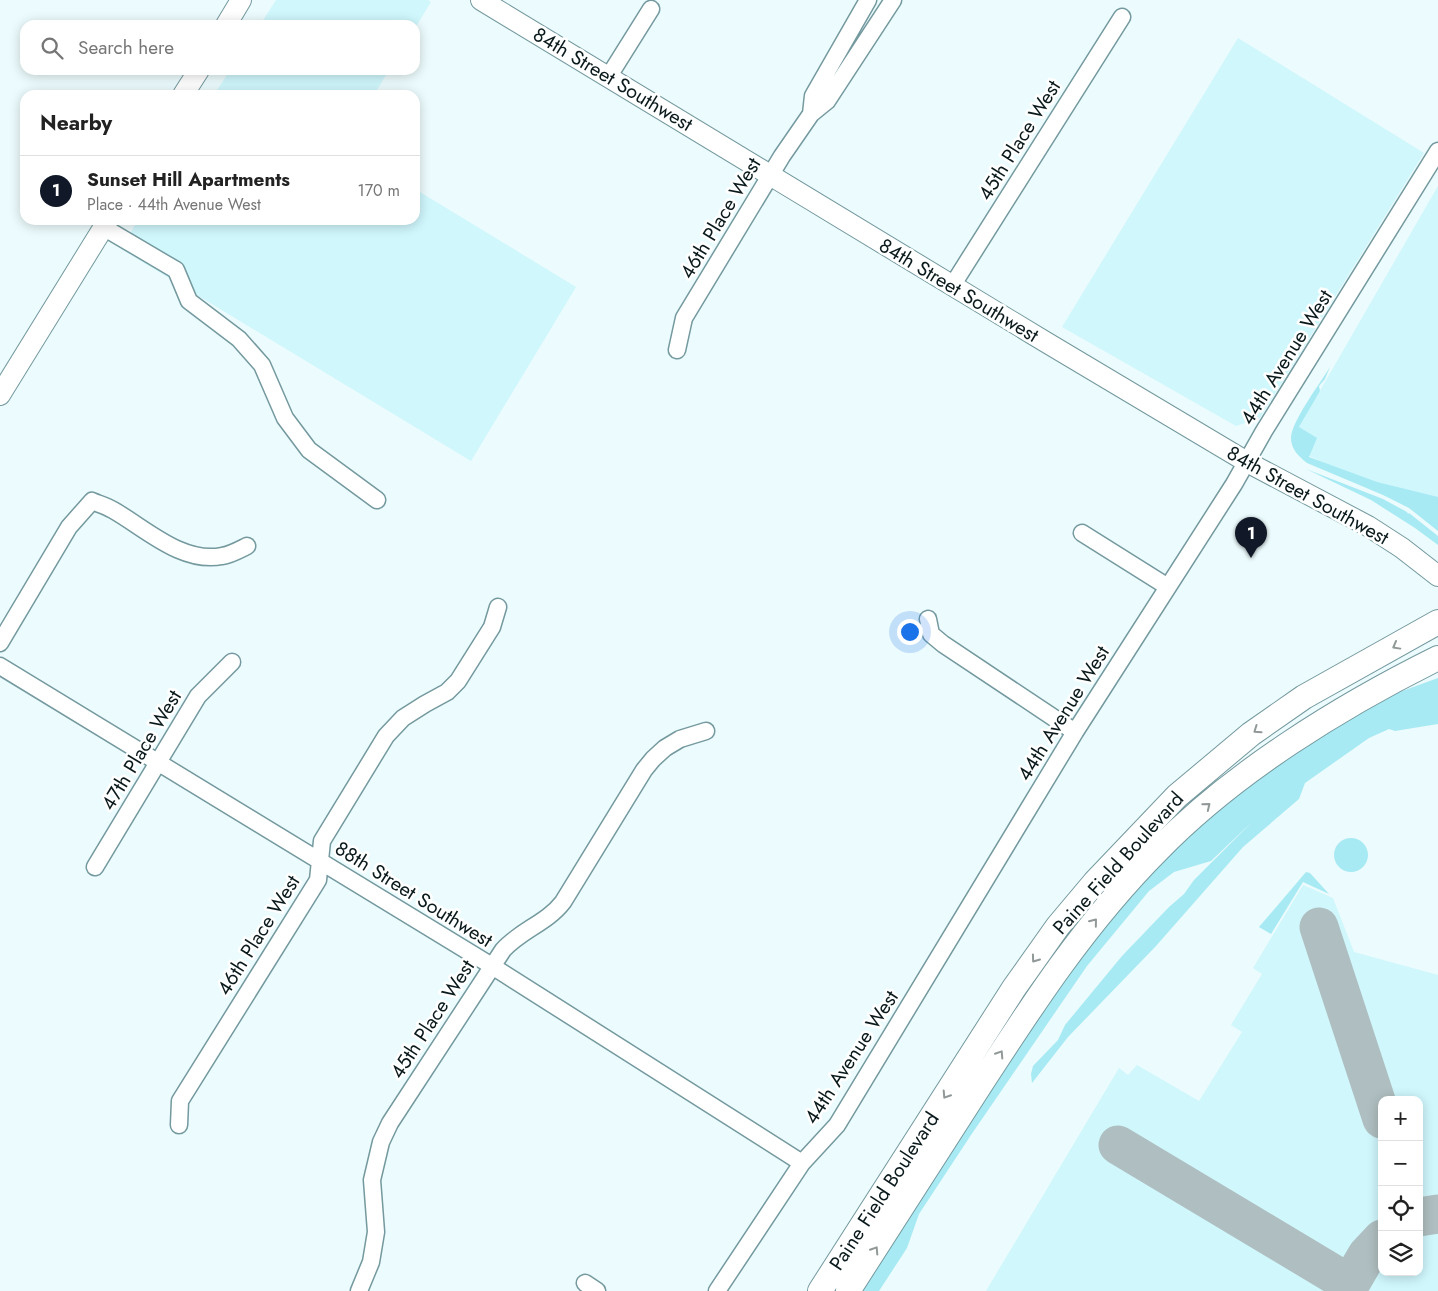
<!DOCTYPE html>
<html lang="en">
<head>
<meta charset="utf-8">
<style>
	:root { --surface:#fff; --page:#f2f2f2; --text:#222; --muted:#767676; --line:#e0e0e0; --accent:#111827 }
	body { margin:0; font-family:Jost,sans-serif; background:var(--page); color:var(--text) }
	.controls { position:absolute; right:15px; bottom:15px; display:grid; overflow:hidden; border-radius:10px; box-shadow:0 2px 12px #0003 }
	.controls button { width:45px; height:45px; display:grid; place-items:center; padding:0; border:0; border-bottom:1px solid var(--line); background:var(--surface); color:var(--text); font:25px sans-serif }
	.you { position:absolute; left:909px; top:631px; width:18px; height:18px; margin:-12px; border:4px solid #fff; border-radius:50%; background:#1a73e8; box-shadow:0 0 0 8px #1a73e833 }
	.badge { display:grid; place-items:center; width:32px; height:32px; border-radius:50%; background:var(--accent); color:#fff; font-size:16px; font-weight:700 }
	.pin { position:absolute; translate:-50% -41px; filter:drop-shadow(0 1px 2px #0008) }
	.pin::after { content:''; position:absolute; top:26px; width:18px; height:15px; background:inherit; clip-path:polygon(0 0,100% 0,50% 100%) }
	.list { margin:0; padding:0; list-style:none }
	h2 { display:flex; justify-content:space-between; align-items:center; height:65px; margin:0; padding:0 20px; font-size:21px }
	h2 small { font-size:16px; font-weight:400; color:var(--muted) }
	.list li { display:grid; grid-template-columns:32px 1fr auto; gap:15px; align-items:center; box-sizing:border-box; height:70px; padding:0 20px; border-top:1px solid var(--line) }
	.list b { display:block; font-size:19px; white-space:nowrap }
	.list p { margin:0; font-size:16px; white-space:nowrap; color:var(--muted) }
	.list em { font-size:16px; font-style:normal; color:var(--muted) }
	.icon { flex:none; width:28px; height:28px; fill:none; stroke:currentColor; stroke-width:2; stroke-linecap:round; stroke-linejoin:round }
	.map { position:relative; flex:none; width:1438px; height:1291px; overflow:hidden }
	.search { position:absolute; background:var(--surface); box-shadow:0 2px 12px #0003; left:20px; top:20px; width:400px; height:55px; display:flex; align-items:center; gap:12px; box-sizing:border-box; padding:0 18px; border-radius:15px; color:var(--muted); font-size:19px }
	.panel { position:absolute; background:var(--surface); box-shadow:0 2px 12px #0003; left:20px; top:90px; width:400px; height:135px; border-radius:15px }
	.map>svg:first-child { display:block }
	.built { fill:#cff7fc; fill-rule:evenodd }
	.green { fill:#a7eaf3 }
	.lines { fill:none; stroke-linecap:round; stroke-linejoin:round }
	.taxiway { stroke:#afbec0; stroke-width:39 }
	.minor-casing { stroke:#74999e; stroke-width:19 }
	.major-casing { stroke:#74999e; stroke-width:22 }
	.highway-casing { stroke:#74999e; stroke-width:26 }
	.minor { stroke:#fff; stroke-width:16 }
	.major { stroke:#fff; stroke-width:20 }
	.highway { stroke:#fff; stroke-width:24 }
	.oneway { stroke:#919898 }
	.labels { text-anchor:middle; stroke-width:5; stroke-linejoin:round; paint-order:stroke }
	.street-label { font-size:20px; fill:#0a191b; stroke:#fff }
</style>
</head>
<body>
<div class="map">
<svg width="1438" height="1291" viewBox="0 0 1438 1291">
	<rect width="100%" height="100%" fill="#ecfbfd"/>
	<path class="built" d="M276 0H428L431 2 415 28V25H260Z
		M1238 38 1424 153 1260 418 1236 426 1062 327Z
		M230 70H389L374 95H214Z
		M1438 186V499L1367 482 1309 456 1299 427Z
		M415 189 576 287 471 461 121 249 138 220H415Z
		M1303 885 1333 898 1354 952 1438 975V1291H986L1119 1068 1128 1075 1137 1065 1199 1101 1242 1032 1231 1025 1262 974 1253 968ZM1382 1100H1419V1272H1382Z"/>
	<path class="green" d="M1330 367 1325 379 1319 386 1320 391 1299 427 1317 438 1309 457 1377 482 1438 497V531L1409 508 1383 495 1307 463C1299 457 1291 449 1291 438 1291 422 1321 382 1330 367Z
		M1306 469 1383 499 1407 512 1408 514 1409 513 1438 536V545L1415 528 1371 500Z
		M1438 678V724L1395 731 1389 729 1369 738 1305 783 1299 799 1243 847 1156 946 1068 1037 1032 1083 1031 1074 1033 1066 1058 1040 1065 1025 1122 956 1169 907 1184 894 1194 880 1253 821 1211 861 1174 872 1149 891 1087 966 971 1135 919 1214 907 1248 879 1291H861L1043 1009 1107 921 1182 841 1234 797 1282 762 1331 730 1394 694Z
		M1334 855a17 17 0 1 1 34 0a17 17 0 1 1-34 0Z
		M1306 872 1310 873 1329 894 1303 882 1271 934 1259 927Z"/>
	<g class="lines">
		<path class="taxiway" d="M1319 927 1382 1119
			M1118 1145 1350 1284
			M1419 1217 1438 1214
			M1346 1291 1367 1255 1382 1239"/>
		<defs>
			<path id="minor" d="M609 76 651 9
				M811 114 827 101 893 0
				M103 227 176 270 189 301 239 339 262 365 285 418 309 450 377 500
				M952 286 1122 17
				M677 350 684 318 782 156 811 114 813 96 868 0
				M1082 533 1168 587
				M928 619 931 634 943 644 1075 732
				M0 643 69 527 92 501C99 504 106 506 113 510 145 528 182 564 222 556 230 555 239 550 247 546
				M0 666 492 966 802 1163
				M95 867 198 696 232 662
				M179 1125 180 1101 318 880 322 841 386 736 403 718 425 704 447 692 458 681 492 627 498 607
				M585 1283 597 1291
				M359 1291 371 1262 376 1232 372 1180 381 1142 390 1123 503 950C521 930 547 923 563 902L644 770 653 759 665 748 680 739 706 731
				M717 1291 802 1163 837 1125 1075 732 1234 484 1264 431 1438 151"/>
			<path id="major" d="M481 0 1044 341 1247 462 1368 526 1402 548 1438 576
				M226 25 241 0
				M183 95 199 70
				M0 395 108 220"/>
			<path id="highway" d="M820 1291 1014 988 1058 926 1095 882 1177 796 1251 734 1304 697 1438 622
				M848 1291C891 1224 934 1157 977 1090 1032 1005 1086 922 1158 850 1234 772 1341 706 1438 658"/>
		</defs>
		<use href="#minor" class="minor-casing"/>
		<use href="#major" class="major-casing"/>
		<use href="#highway" class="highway-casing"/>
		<use href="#minor" class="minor"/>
		<use href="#major" class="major"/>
		<use href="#highway" class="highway"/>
	</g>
	<defs><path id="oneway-chevron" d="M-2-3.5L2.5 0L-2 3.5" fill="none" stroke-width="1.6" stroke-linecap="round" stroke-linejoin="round" transform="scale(1.25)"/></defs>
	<g class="oneway">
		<use href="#oneway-chevron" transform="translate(1396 646) rotate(151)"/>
		<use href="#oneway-chevron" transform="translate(1257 730) rotate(145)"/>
		<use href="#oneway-chevron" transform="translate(1207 806) rotate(-39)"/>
		<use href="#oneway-chevron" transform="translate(1094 922) rotate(-51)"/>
		<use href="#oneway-chevron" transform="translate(1035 959) rotate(126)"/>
		<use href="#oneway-chevron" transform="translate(1000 1054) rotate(-57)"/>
		<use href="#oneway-chevron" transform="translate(946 1095) rotate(123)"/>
		<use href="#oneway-chevron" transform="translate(875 1250) rotate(-57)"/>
	</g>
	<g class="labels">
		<g class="street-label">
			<text transform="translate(613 79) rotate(31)" y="7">84th Street Southwest</text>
			<text transform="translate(1019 140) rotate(-58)" y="7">45th Place West</text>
			<text transform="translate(720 218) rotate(-59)" y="7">46th Place West</text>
			<text transform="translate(959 290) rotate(31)" y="7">84th Street Southwest</text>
			<text transform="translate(1286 357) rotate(-58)" y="7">44th Avenue West</text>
			<text transform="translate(1308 495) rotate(29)" y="7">84th Street Southwest</text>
			<text transform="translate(1063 713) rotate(-58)" y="7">44th Avenue West</text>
			<text transform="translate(141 750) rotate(-59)" y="7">47th Place West</text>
			<text transform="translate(1118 863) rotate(-48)" y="7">Paine Field Boulevard</text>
			<text transform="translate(414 894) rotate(32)" y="7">88th Street Southwest</text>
			<text transform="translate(258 935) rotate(-58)" y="7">46th Place West</text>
			<text transform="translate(432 1019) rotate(-57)" y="7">45th Place West</text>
			<text transform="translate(851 1057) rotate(-57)" y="7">44th Avenue West</text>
			<text transform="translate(884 1191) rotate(-57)" y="7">Paine Field Boulevard</text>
		</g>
	</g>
</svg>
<div class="controls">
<button>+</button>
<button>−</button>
<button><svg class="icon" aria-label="locate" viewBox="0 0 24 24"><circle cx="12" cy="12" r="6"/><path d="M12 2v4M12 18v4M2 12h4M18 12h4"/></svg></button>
<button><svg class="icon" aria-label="layers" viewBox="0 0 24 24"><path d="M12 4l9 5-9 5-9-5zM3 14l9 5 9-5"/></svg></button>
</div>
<div class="you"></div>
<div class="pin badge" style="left:1251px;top:558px">1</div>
<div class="search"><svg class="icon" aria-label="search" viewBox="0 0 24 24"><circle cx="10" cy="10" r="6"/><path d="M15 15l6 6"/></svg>Search here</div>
<section class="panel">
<h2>Nearby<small></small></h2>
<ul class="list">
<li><span class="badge">1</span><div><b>Sunset Hill Apartments</b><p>Place · 44th Avenue West</p></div><em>170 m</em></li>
</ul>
</section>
</div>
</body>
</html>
